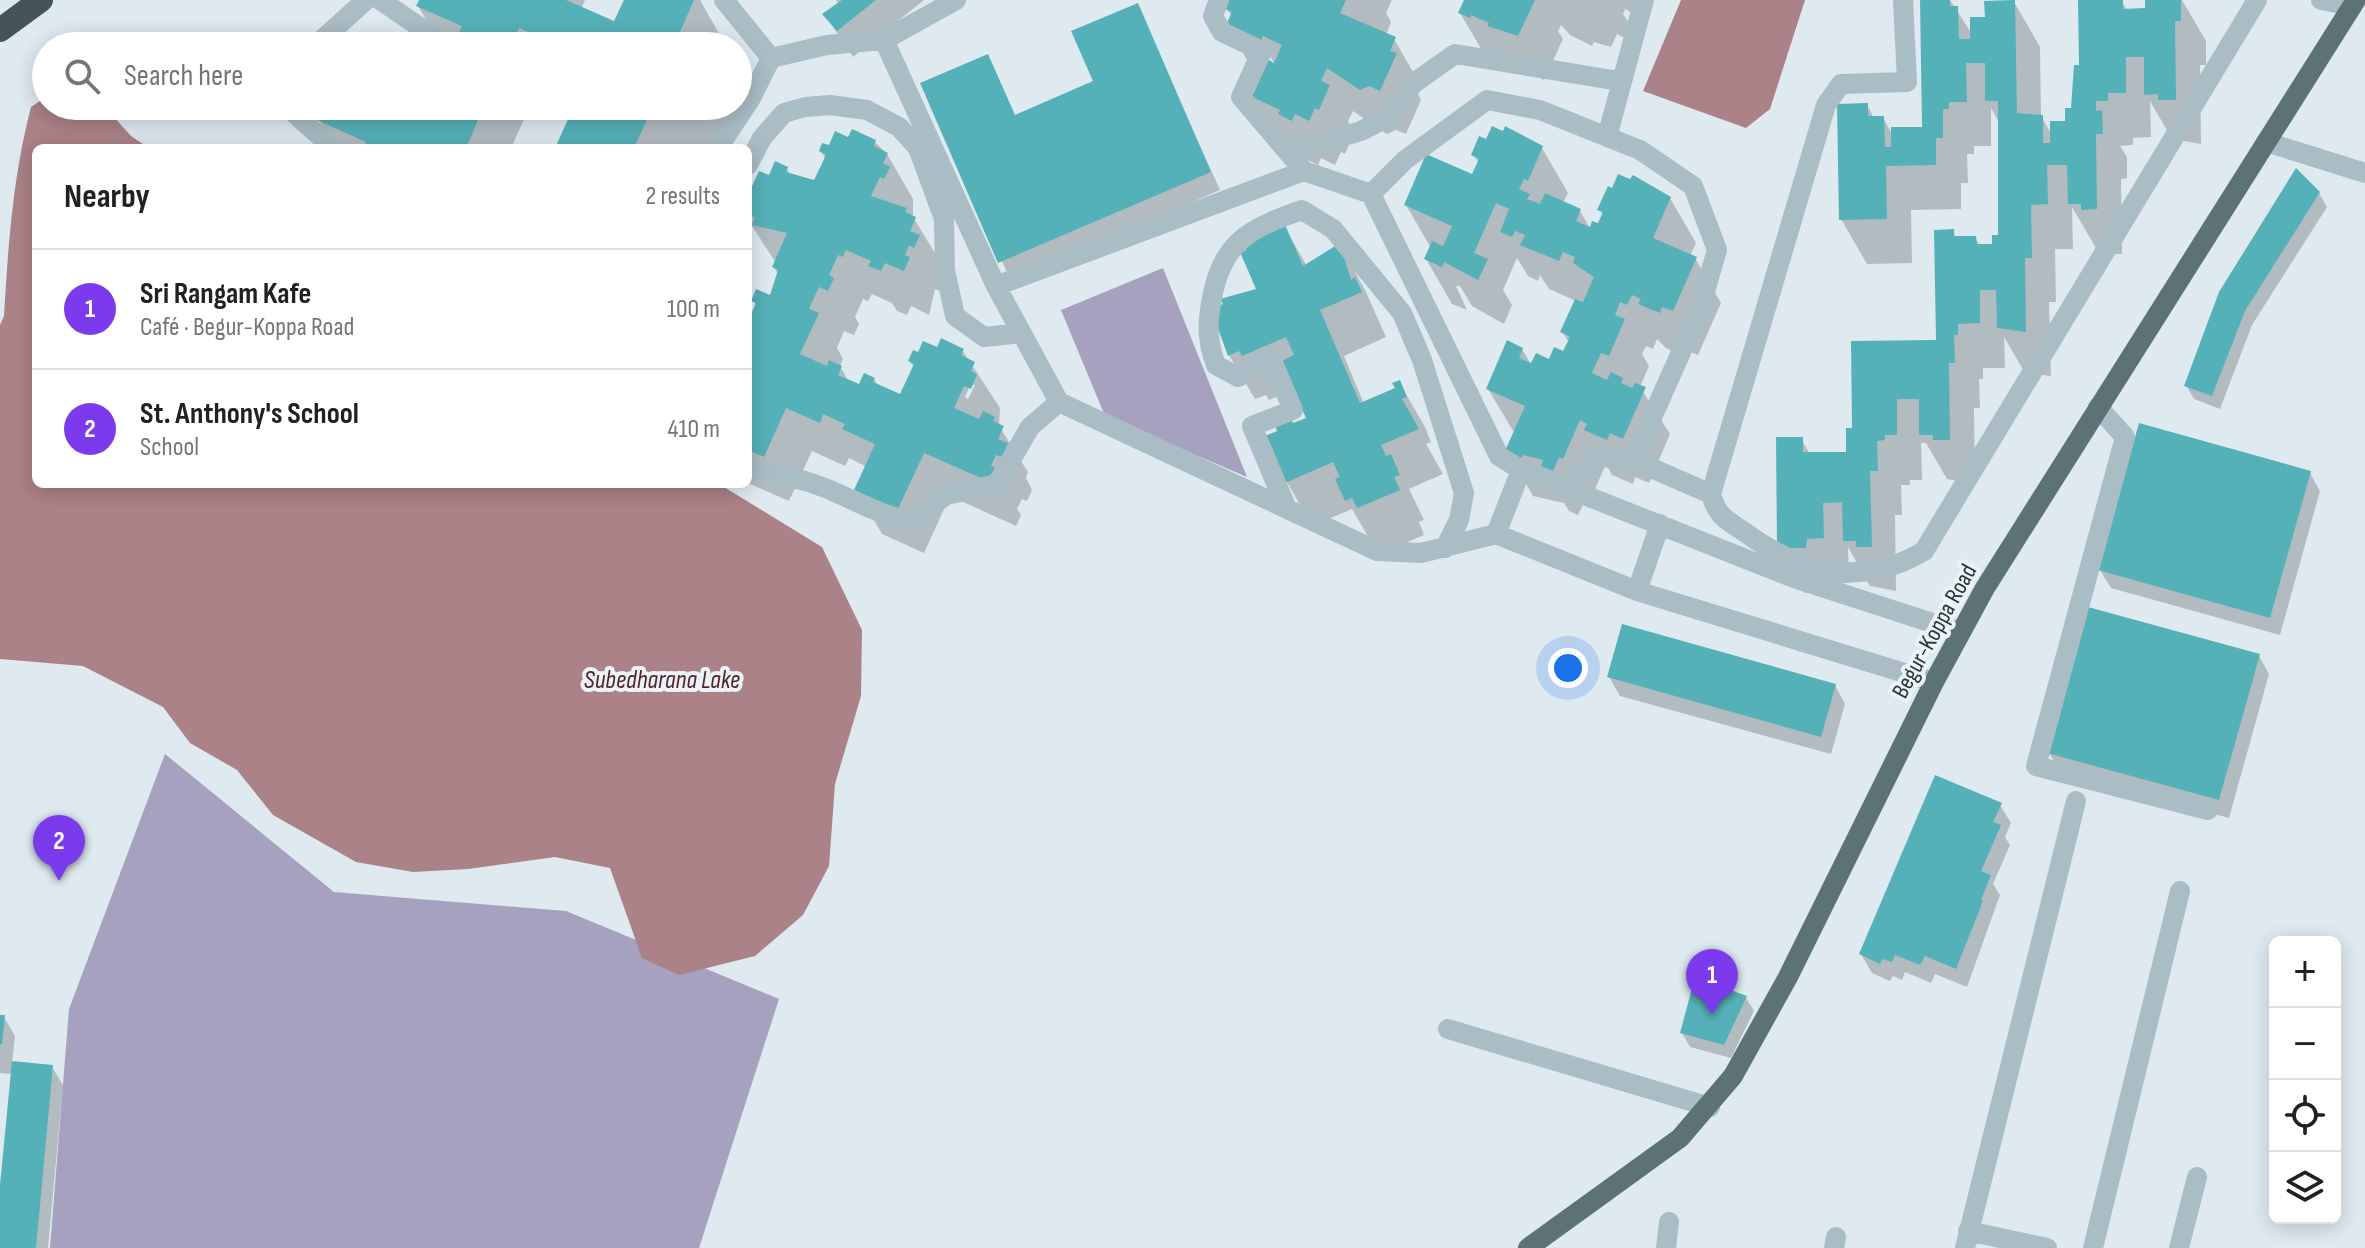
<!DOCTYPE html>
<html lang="en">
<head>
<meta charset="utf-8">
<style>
	:root { --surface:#fff; --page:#f2f2f2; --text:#202124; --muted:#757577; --line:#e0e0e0; --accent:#7c3aed }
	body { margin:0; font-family:"Sofia Sans Condensed",sans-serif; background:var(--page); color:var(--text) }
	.controls { position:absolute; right:24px; bottom:24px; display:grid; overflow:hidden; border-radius:12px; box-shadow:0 4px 20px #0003 }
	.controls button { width:72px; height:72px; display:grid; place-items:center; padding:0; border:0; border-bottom:2px solid var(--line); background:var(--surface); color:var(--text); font:40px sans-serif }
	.you { position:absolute; left:1568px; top:668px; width:28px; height:28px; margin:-20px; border:6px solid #fff; border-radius:50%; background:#1a73e8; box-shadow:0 0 0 12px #1a73e833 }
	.badge { display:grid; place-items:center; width:52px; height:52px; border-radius:50%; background:var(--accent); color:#fff; font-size:26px; font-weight:700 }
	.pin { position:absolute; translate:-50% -66px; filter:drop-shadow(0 2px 4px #0008) }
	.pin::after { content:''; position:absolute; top:42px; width:28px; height:24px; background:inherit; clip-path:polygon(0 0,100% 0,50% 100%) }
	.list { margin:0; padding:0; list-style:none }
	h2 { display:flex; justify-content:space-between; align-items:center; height:104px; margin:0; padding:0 32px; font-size:34px }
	h2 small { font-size:26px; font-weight:400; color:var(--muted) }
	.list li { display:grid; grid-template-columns:52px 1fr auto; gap:24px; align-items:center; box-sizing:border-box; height:120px; padding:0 32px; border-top:2px solid var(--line) }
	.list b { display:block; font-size:30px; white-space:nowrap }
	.list p { margin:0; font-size:26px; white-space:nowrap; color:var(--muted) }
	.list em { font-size:26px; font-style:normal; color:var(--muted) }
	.icon { flex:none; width:44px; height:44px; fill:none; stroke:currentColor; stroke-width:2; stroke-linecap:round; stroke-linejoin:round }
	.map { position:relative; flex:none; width:2365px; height:1248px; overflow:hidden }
	.search { position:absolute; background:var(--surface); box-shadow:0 4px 20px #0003; left:32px; top:32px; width:720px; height:88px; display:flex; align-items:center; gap:20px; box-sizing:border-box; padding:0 28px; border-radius:44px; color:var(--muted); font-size:30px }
	.panel { position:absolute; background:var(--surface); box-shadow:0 4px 20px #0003; left:32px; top:144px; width:720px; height:344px; border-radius:12px }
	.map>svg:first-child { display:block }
	.green { fill:#a6a1be }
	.water { fill:#aa8287 }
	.shadow { fill:#0003; fill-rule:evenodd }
	.building { fill:#55b1b8 }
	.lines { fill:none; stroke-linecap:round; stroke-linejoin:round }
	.minor { stroke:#aabdc4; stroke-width:20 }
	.major { stroke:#5d7276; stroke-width:20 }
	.highway { stroke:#435356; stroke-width:24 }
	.labels { text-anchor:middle; stroke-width:8; stroke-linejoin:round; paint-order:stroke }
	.street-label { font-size:24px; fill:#2a3536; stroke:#ebf3f8 }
	.water-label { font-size:26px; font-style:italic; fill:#53252a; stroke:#ebf3f8 }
</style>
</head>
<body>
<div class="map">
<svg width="2365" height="1248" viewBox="0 0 2365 1248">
	<rect width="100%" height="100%" fill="#dfeaf0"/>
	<path class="green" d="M1163 268 1247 477 1105 416 1061 310Z
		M165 754 334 892 566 911 779 999 699 1248H50L69 1009Z"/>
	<path class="water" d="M1681 0H1805L1770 109 1746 128 1643 91Z
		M46 97V106H104L131 136 149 148H36V484H719L822 547 862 630 861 696 835 784 829 866 803 915 755 956 679 975 642 958 610 868 555 857 468 869 413 872 356 862 273 815 237 770 190 743 163 707 83 666 0 659V325L4 316C8 246 13 176 31 107Z"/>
	<path class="shadow" d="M421 0H585L581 9 615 24 626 0H700L722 39 719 46H442L418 6Z
		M836 0H924L853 57 825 15 840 6Z
		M1231 0H1392L1386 13 1391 22 1386 35 1394 39 1420 84 1417 92 1421 100 1406 134 1396 130 1387 134 1353 111 1348 121 1354 132 1345 154 1341 152 1335 165 1321 158 1318 165 1306 159 1301 151 1279 141 1253 96 1254 72 1228 27 1232 17 1227 9ZM1257 33 1274 63H1270Z
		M1466 0H1639L1635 14 1625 9 1623 14 1631 26 1625 38 1617 34 1611 47 1594 42 1592 46 1570 35 1561 25 1558 31 1563 39 1544 80 1527 72 1526 76 1486 57 1460 13Z
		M1922 0H1950L1972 34 1987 19 2014 2 2040 47 2041 116 2052 135 2067 123 2073 110 2081 66 2080 0 2122 1 2127 11 2148 10 2147 0H2182L2206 41V65H2200L2201 144 2172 139 2150 101 2151 137 2133 138V145L2120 146 2127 157V178L2121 179 2122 254H2109L2096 248 2072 207 2073 249H2055L2056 302H2049L2051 376 2025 373 2004 337 2005 368H1983V379H1979L1980 408H1974L1975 484 1947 479 1926 443H1921L1922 480H1910V485H1901L1902 515H1895L1896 591 1870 586 1848 547 1849 583H1831V592L1805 593 1779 548 1801 439 1810 454H1848L1854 430 1938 342 1953 231 1956 238H1975L1980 246H1994L2000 237V124L1991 108V146H1974V154H1967L1968 183H1961V209L1911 210 1912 263 1867 264 1841 219 1867 105 1874 118H1883L1893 135 1924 129Z
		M1137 6 1220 190 1011 281 922 84 987 57 1016 117 1095 82Z
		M325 106H530L511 148H336L319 120Z
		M576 106H738L722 148 680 145 679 148H558Z
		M849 140 875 142 887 154 913 199V217L941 263 940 291 935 289 929 315 911 306 907 315 897 311 892 303 872 294 868 301 863 299 855 317 859 324 854 335 844 331 837 348 843 359 840 366 849 382 860 387 874 379 878 386 901 397 914 368 910 361 938 350H962L1000 408 999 426 1028 472 1026 478 1032 490 1027 501 1022 499 1017 509 1021 515 1016 526 950 496 924 553 882 534 857 490 867 467 849 458 845 466 812 451 789 501 748 483V325L757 307 753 301 771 298 778 274 774 267 776 263 748 220V200L770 178 787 169 791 176 815 183 826 160 821 151ZM970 385H975L968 399 965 397Z
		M1542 148 1568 193 1563 203 1580 211 1591 230 1599 226 1603 216 1600 210 1634 177 1670 198 1696 243 1690 256 1695 258 1721 303 1698 355 1688 351 1685 357 1666 348 1657 339 1653 349 1646 346 1642 354 1649 366 1640 387 1670 434 1649 483 1635 477 1633 484 1612 475 1606 464 1589 503 1585 501 1578 515 1569 511 1564 503 1533 496 1507 451 1515 434 1488 389 1522 349 1532 366 1565 354 1569 343 1563 332 1576 301 1549 289 1540 275 1538 281 1528 276 1517 258 1503 290 1512 305 1504 324 1472 306 1460 286H1456L1467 310 1452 304 1426 259 1431 248 1406 205 1473 177 1479 164 1474 155Z
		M2319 193 2327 207 2252 325 2220 409 2194 399 2186 385Z
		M1282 223 1307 266 1340 245 1365 290 1386 337 1344 356 1364 404 1397 390 1399 382 1425 427 1431 442 1426 444 1443 474 1409 489 1424 520 1419 522 1424 535 1384 552 1373 545 1352 509 1312 526 1287 482 1293 426 1309 419 1295 389 1269 400 1266 395 1255 399 1229 355 1259 290Z
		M2310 473 2320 491 2280 635 2111 588 2100 570Z
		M2259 656 2269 674 2229 818 2060 771 2049 753Z
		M1609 677 1835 685 1845 704 1831 754 1620 696Z
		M2000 805 2011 823 2005 837 2010 845 1993 884 2000 895 1967 987 1935 974 1931 983 1905 972 1902 980 1893 976 1890 981 1872 973 1861 954Z
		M1746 998 1754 1011 1731 1058 1690 1047 1682 1033Z
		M0 1017H4L15 1036 12 1063 52 1067 63 1085 48 1248H0V1206L12 1074 0 1073Z"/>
	<path class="building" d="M419 0H566L614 21 624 0H694L676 41 686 46H560L519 28 511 46H453L462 26 416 6Z
		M842 0H876L837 31 822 14Z
		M1229 0H1346L1340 13 1396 37 1390 51 1397 53 1380 91 1369 86 1360 90 1327 68 1321 81 1330 85 1319 110 1315 108 1309 121 1295 114 1292 121 1278 114 1280 110 1250 96 1267 59 1274 63 1282 45 1263 36 1260 43 1225 27 1232 12 1225 9Z
		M1464 0H1535L1518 36 1487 26 1489 23 1471 15 1470 18 1458 13Z
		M1920 0H1950V6H1958L1959 39H1970V17H1985L1984 1 2015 0 2017 113 2043 115V143H2050V121H2065V108H2071L2074 65H2079L2078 0H2123V9L2145 8V0H2181V21H2175L2176 100H2158V94L2144 95V57H2126V93H2108V101H2096V111L2102 110 2103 134H2096L2097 209 2081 210V204H2068L2067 165H2047L2048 204 2031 205 2032 258H2025L2026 332 1997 328 1996 290H1980V323L1958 324V335H1954L1955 363H1949L1950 440H1933V435H1919V399H1897V435H1885V440L1877 441 1878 471H1870L1872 547H1856V541H1843L1842 502 1823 503 1824 538 1807 539 1806 548H1777L1776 437H1803V452H1846V428H1852L1851 341 1936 340 1934 230 1954 229V236H1976L1977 244H1992V235H1998V101H1985V63H1966L1967 102H1949V109H1943V138H1936V165L1886 166 1887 219 1839 220 1837 104 1868 103V116H1884L1885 147H1891V127H1922Z
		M1138 3 1211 172 998 263 920 83 988 54 1015 115 1093 81 1071 31Z
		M323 106H484L466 148H364L366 142 317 120Z
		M574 106H653L634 148H555Z
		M665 106H695L690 117Z
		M1492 126 1503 131 1505 126 1543 146 1528 181 1524 179 1519 189 1530 194 1527 199 1540 204 1545 193 1581 209 1576 221 1590 227 1592 221 1598 223 1603 212 1597 210 1608 186 1612 188 1618 174 1630 179 1633 175 1671 197 1653 238 1697 257 1673 311 1662 307 1660 313 1638 304 1641 299 1632 295 1627 305 1620 302 1615 315 1625 319 1609 356 1601 353 1592 373 1607 380 1611 372 1623 378 1621 383 1632 388 1635 383 1646 387 1623 439 1610 433 1607 440 1584 430 1587 424 1580 420 1563 459 1559 457 1553 471 1541 466 1543 460 1523 455 1521 458 1505 451 1525 406 1486 389 1507 340 1523 348 1519 358 1531 363 1536 353 1549 359 1554 347 1563 351 1570 337 1560 332 1575 299 1583 302 1594 277 1573 263 1575 257 1563 252 1559 261 1520 245 1525 235 1515 231 1512 237 1500 232 1509 209 1496 203 1474 253 1488 259 1478 280 1444 262 1442 267 1424 259 1432 241 1443 246 1452 226 1404 205 1426 154 1472 174 1479 159 1471 155 1479 136 1486 139Z
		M852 129 876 140 874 146 888 153 883 163 890 167 884 179 880 177 871 196 907 208 905 212 916 217 910 231 920 235 914 248 909 245 905 255 910 257 904 271 885 263 881 271 868 266 871 261 846 250 843 257 838 255 829 275 834 278 828 291 819 287 809 309 819 313 800 354 827 366 829 360 842 366 838 375 859 384 864 373 875 378 873 382 900 394 914 364 908 361 913 350 918 352 923 341 937 347 941 338 964 349 961 355 975 362 971 371 977 374 971 389 964 386 954 408 979 419 983 411 995 417 993 421 1004 426 998 439 1008 443 1002 457 996 455 991 466 996 468 990 482 924 453 898 509 854 490 875 444 842 429 845 424 823 414 820 423 786 408 764 457 748 450V321L756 303 751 301 756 289 770 295 778 270 772 267 787 233 752 225 755 218 748 214V195L759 171 769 175 775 161 788 167 786 172 814 180 826 155 819 151 822 143 829 145 835 131 848 137Z
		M2296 168 2320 192 2245 311 2212 396 2184 386 2219 292Z
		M1283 220 1303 266 1340 243 1351 280 1355 277 1362 292 1320 310 1360 403 1395 388 1392 383 1400 380 1407 397 1402 399 1419 429 1381 445 1386 456 1391 454 1400 475 1394 477 1400 490 1357 508 1352 498 1345 501 1335 479 1340 477 1333 462 1285 483 1265 436 1277 431 1275 425 1291 418 1293 423 1306 418 1281 361 1294 355 1286 337 1242 356 1239 351 1228 356 1211 309 1223 304 1220 299 1256 289 1240 252 1246 250 1242 242Z
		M2139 423 2311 471 2270 618 2098 570Z
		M2088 607 2260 654 2219 800 2047 753Z
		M1622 624 1836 684 1821 737 1607 677Z
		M1935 775 2002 803 1993 822 2001 825 1981 871 1991 875 1981 900 1983 901 1956 969 1925 956 1920 965 1895 955 1892 962 1882 959 1880 964 1859 954Z
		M1695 977 1747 996 1724 1045 1680 1033Z
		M0 1015H5L2 1044H0Z
		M12 1061 53 1065 36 1248H0V1185Z"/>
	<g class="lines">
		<path class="minor" d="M380 0 446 45
			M724 0 771 58
			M1219 0 1213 16 1222 32 1262 51 1241 97 1304 171 1371 194 1499 456 1521 470 1794 578 1960 632
			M2321 0 2352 6
			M884 40 996 286 1059 402 1377 551 1421 553 1496 534 1637 591 1934 682
			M315 46 366 0
			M295 106V114L333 148
			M1607 137 1644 0
			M2266 142 2365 173
			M1281 143 1318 144 1361 131 1388 117 1414 83 1455 54 1619 81
			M718 148 751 98 771 58 827 45 884 40 956 0
			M748 165 762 138 784 113 805 107 830 105 867 110 899 127 918 148 944 219 945 270 955 316 984 337 1022 333
			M1371 194 1405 160 1487 100 1540 110 1640 150 1693 186 1717 250 1699 312 1633 460 1601 457 1565 487
			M996 286 1304 171
			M2098 407 2125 437 2036 766 2208 810
			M1633 460 1711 494 1826 105 1841 84 1907 82 1903 0
			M748 466C768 474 788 476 808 482 844 492 877 518 914 520L946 495 997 484 1030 427 1059 402
			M1711 494C1717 517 1727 520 1746 533 1802 574 1862 588 1924 551L2257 0
			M1287 509 1252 426 1293 410 1271 358 1238 377 1216 365C1207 342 1207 323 1212 298 1222 242 1250 228 1302 210L1333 229 1402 313 1422 360 1464 493 1459 520 1445 548
			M1496 534 1521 470
			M1637 591 1660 524
			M1448 1029 1710 1107
			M1968 1231 2047 1248
			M1666 1248 1669 1222
			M1834 1248 1836 1237
			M1965 1248 2076 801
			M2093 1248 2180 891
			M2179 1248 2197 1177"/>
		<path class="major" d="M1528 1248 1680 1138 1733 1076 1788 977 1934 682 1985 588 2356 0"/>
		<path class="highway" d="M0 30 41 0"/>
	</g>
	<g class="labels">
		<g class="street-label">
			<text transform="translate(1934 631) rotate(-61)" y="8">Begur-Koppa Road</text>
		</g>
		<g class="water-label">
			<text x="662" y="688">Subedharana Lake</text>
		</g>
	</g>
</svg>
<div class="controls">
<button>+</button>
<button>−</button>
<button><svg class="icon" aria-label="locate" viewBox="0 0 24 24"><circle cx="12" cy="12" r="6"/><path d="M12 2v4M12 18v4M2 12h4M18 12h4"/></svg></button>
<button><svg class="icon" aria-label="layers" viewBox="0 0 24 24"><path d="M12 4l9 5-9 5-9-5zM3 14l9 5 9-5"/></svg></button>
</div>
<div class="you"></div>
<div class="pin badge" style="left:1712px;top:1015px">1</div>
<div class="pin badge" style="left:59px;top:881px">2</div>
<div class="search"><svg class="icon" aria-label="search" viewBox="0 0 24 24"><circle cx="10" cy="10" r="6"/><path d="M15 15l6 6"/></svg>Search here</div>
<section class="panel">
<h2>Nearby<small>2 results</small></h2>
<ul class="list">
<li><span class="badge">1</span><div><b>Sri Rangam Kafe</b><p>Café · Begur-Koppa Road</p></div><em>100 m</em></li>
<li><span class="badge">2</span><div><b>St. Anthony's School</b><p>School</p></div><em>410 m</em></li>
</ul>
</section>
</div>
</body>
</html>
